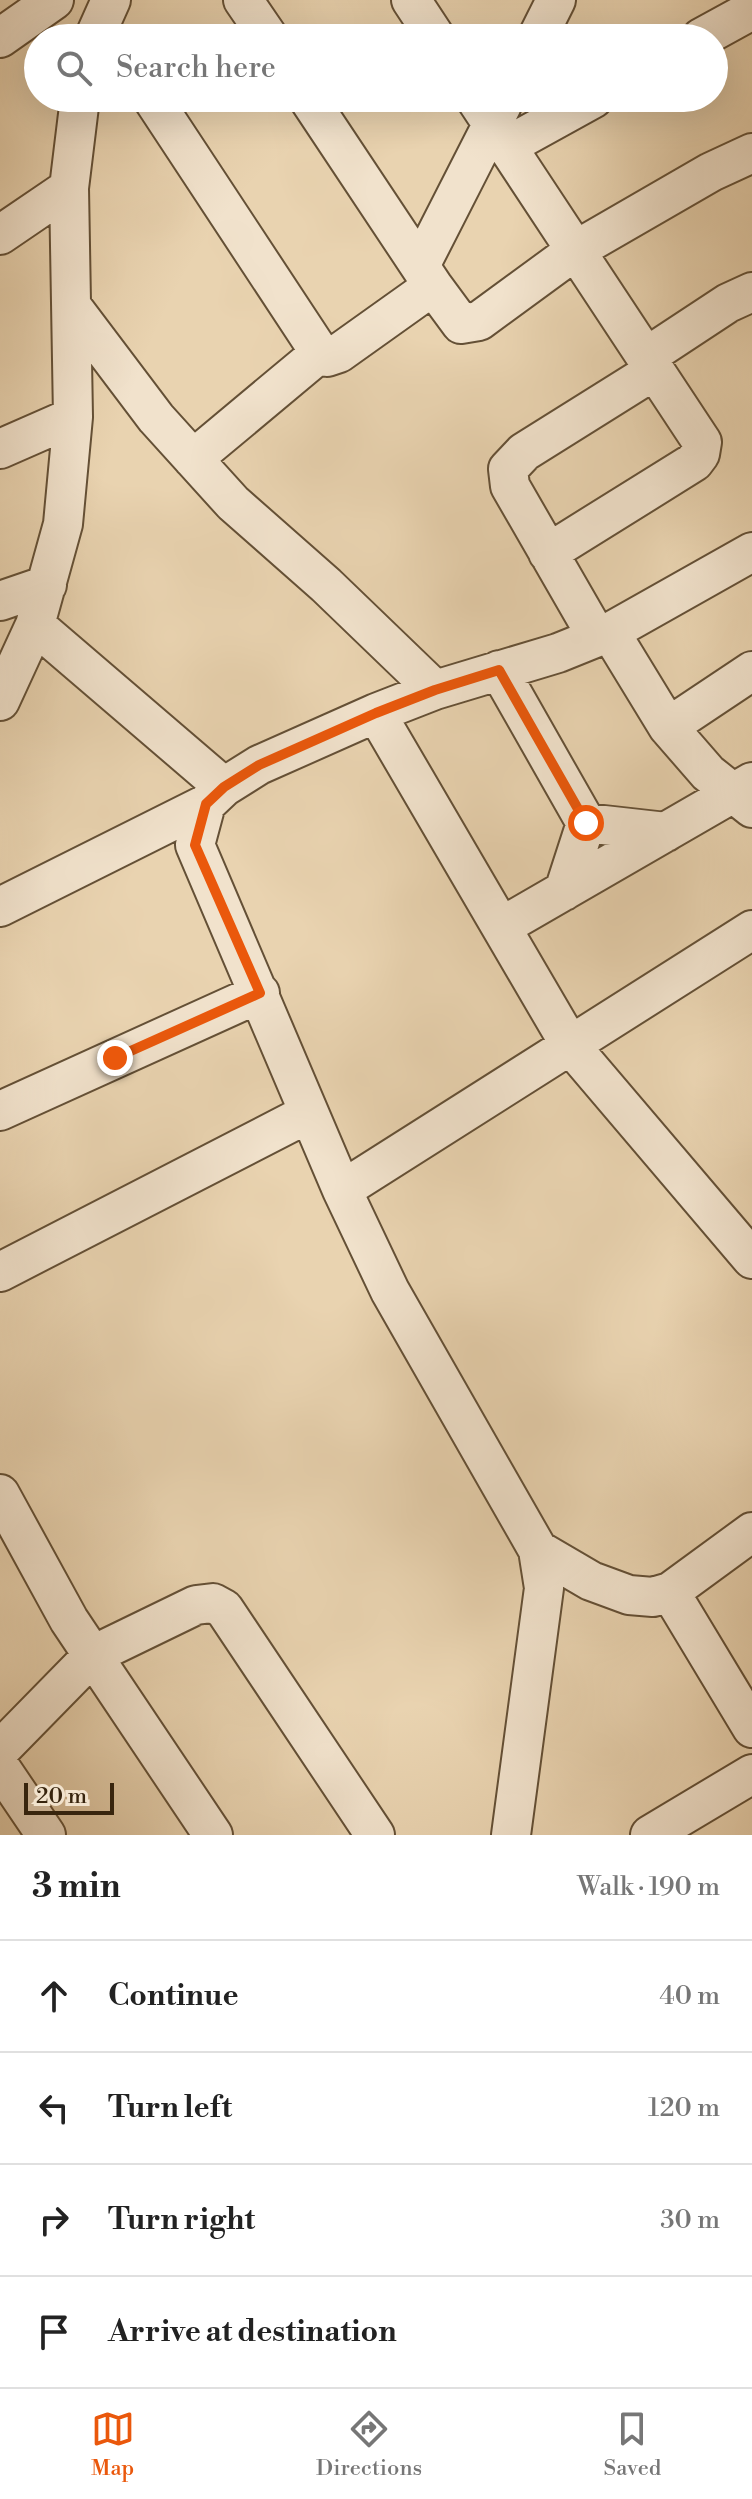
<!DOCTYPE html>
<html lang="en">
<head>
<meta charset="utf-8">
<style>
	:root { --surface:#fff; --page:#f2f2f2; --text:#222; --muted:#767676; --line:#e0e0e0; --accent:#ea580c }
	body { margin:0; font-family:"Libre Bodoni",serif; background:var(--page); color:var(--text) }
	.scale { position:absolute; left:24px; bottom:20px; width:90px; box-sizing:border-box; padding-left:8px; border:4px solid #38250e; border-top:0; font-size:22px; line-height:28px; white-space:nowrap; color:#38250e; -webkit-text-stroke:6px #f1e2cc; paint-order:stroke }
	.stop { position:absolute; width:24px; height:24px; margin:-18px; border:6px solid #ea580c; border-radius:50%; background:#fff }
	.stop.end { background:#ea580c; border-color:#fff; box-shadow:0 2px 8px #0008 }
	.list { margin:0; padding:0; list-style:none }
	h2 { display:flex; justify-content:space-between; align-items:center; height:104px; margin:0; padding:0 32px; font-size:34px }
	h2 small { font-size:26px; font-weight:400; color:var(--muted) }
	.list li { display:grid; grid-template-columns:52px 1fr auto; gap:24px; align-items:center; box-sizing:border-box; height:112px; padding:0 32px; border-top:2px solid var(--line) }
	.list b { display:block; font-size:30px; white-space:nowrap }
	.list em { font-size:26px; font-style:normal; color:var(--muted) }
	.icon { flex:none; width:44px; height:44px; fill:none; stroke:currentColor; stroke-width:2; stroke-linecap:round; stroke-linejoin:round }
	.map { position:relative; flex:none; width:752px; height:1835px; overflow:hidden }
	.search { position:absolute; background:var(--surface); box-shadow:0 8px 32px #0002; left:24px; right:24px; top:24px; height:88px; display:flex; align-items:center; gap:20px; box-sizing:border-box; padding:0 28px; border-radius:44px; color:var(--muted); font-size:30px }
	.sheet { height:552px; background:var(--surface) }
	nav { display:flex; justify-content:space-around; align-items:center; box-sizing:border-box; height:112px; border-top:2px solid var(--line); background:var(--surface); font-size:22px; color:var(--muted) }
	nav a { display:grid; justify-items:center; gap:4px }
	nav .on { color:var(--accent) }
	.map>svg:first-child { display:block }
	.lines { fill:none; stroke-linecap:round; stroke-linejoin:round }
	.minor-casing { stroke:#645036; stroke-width:42 }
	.minor { stroke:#f1e2cc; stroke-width:38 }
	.route { stroke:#ea580c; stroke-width:10 }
</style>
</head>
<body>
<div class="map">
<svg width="752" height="1835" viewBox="0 0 752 1835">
	<rect width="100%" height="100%" fill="#e9d3b0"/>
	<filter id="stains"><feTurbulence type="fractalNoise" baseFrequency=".0025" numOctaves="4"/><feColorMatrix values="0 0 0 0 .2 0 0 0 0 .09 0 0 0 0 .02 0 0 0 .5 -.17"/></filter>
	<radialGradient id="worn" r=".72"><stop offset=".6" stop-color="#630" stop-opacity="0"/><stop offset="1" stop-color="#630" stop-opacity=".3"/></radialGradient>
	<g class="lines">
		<defs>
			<path id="minor" d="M243 0 269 38
				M411 0 436 38
				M0 38 54 0
				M94 38 111 0
				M537 38 556 0
				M701 38 752 10
				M152 98 320 353 327 357 339 353 433 286
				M308 98 433 286 461 324 479 321 576 250 711 172 752 153
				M475 98 702 442 700 454 694 462 548 553
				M507 146 594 98
				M0 235 69 188
				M420 266 502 105
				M73 308 156 418 233 503 326 585 435 690
				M646 357 728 303 752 292
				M0 449 73 417
				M193 459 320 353
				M0 601 47 585
				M35 625 224 787
				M610 632 668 727 708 773 752 808
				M597 637 510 486 508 469 524 452 655 370
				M499 670 586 823 564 891
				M0 701 35 625 63 524 73 417 69 188 80 98
				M376 713 570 1045 752 1259
				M668 727 752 671
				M586 823 666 832
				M0 907 206 804
				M501 927 752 782
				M0 1111 260 993
				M342 1190 752 930
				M0 1272 309 1113
				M0 1494 69 1620 213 1835
				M538 1550 591 1581 629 1595 653 1597 670 1592 752 1532
				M670 1592 752 1728
				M0 1750 93 1655 196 1605 213 1603 224 1609 375 1835
				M0 1767 46 1835
				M511 1835 544 1588 538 1550 390 1291 342 1190 195 845 206 804 224 787 259 765 376 713 435 690 558 653 610 632 752 552
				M650 1835 752 1774"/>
		</defs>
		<use href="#minor" class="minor-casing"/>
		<use href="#minor" class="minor"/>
	</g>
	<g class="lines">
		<path class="route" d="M115 1058 260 993 195 845 206 804 224 787 259 765 376 713 435 690 499 670 586 823"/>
	</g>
	<rect width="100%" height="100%" filter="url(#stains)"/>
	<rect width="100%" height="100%" fill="url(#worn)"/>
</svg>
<div class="scale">20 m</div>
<div class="stop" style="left:586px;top:823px"></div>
<div class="stop end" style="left:115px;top:1058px"></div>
<div class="search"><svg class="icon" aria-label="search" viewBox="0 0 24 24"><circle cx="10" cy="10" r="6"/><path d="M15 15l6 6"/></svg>Search here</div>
</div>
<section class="sheet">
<h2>3 min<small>Walk · 190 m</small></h2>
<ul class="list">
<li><svg class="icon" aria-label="ahead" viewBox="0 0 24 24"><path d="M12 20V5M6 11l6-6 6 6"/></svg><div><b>Continue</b></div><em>40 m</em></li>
<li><svg class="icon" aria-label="left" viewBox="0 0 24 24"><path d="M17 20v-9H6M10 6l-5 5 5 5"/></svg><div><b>Turn left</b></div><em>120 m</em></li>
<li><svg class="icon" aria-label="right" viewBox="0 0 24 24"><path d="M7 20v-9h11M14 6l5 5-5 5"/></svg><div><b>Turn right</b></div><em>30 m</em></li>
<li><svg class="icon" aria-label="arrive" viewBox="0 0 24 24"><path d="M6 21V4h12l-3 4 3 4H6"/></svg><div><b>Arrive at destination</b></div></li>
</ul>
</section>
<nav>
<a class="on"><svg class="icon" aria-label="map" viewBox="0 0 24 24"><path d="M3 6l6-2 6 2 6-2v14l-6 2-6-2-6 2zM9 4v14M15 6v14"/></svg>Map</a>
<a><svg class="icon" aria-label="directions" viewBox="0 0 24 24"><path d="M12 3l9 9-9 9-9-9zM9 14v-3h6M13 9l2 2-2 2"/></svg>Directions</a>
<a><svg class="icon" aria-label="saved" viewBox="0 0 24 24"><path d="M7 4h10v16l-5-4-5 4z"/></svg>Saved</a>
</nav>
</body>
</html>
